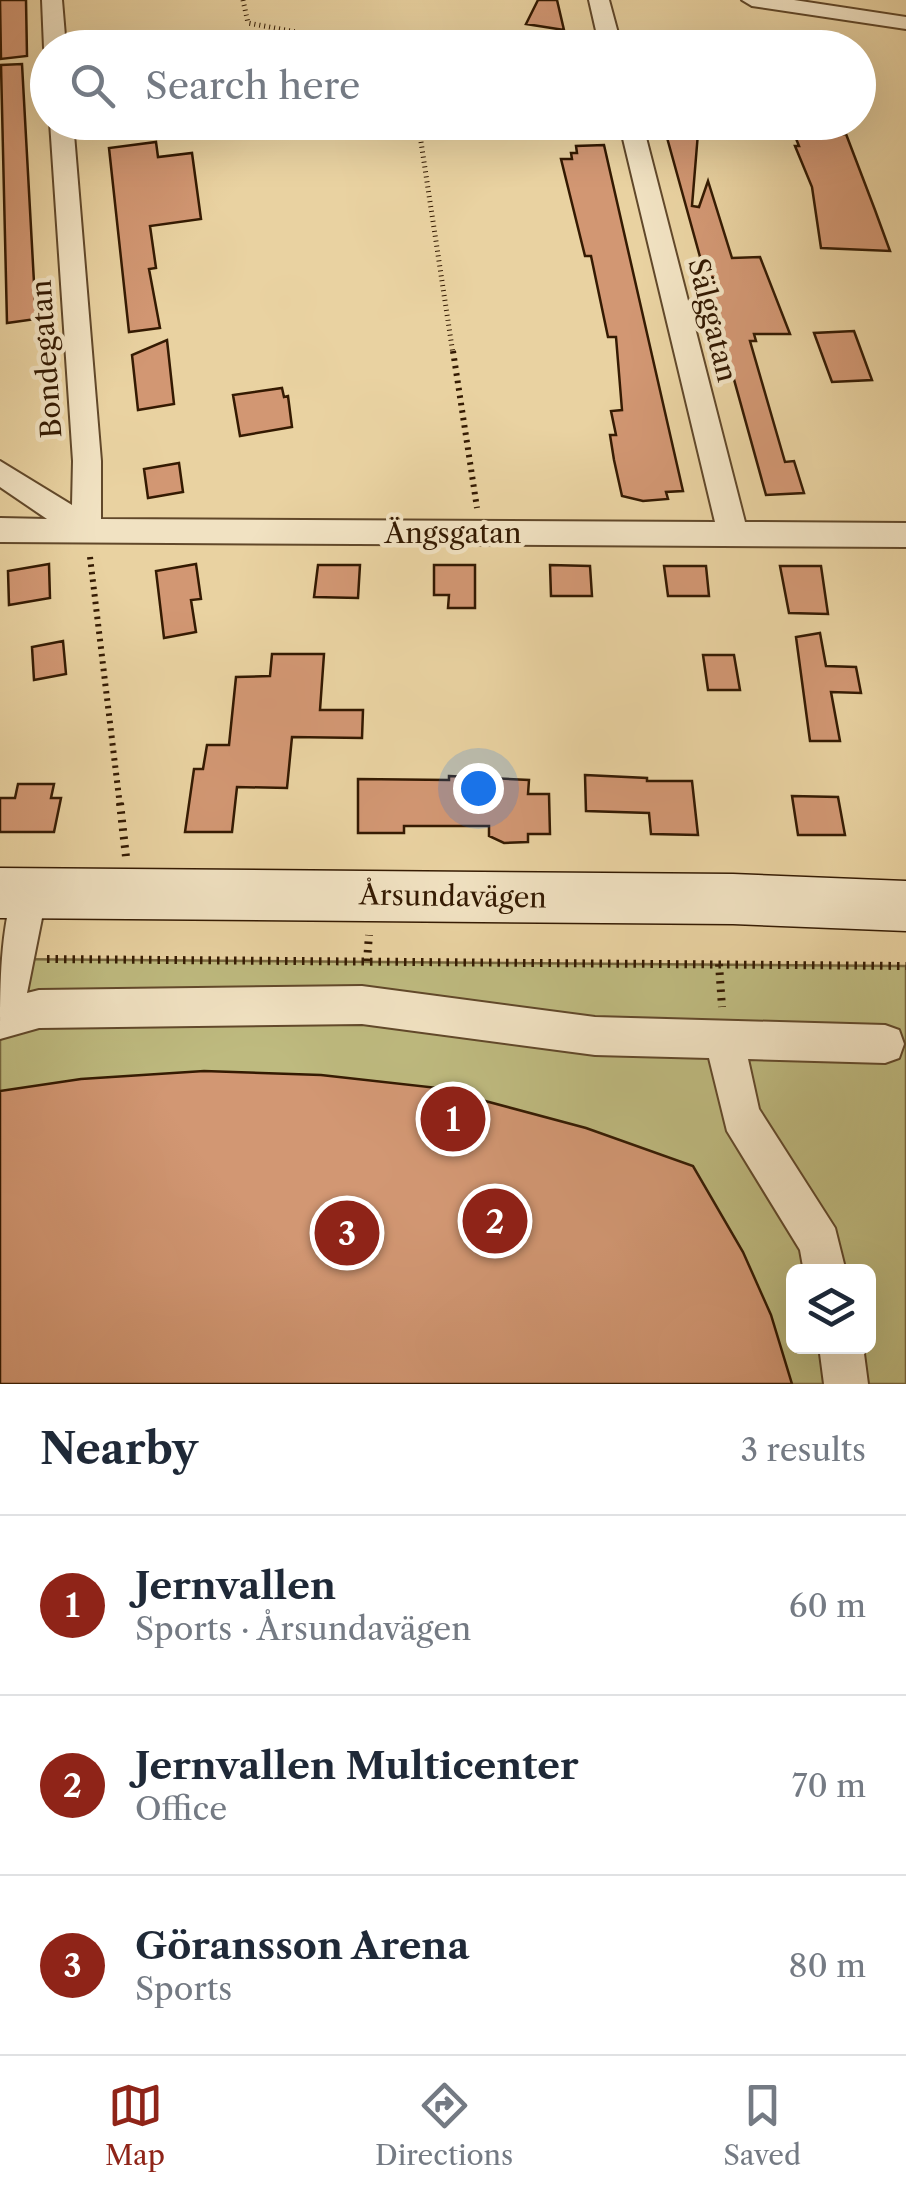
<!DOCTYPE html>
<html lang="en">
<head>
<meta charset="utf-8">
<style>
	:root { --surface:#fff; --page:#f6f6f7; --text:#1f2937; --muted:#747a83; --line:#e0e1e3; --accent:#8f2418 }
	body { margin:0; font-family:"Libre Caslon Text",serif; background:var(--page); color:var(--text) }
	.controls { position:absolute; right:30px; bottom:30px; display:grid; overflow:hidden; border-radius:15px; box-shadow:0 10px 40px #0002 }
	.controls button { width:90px; height:90px; display:grid; place-items:center; padding:0; border:0; border-bottom:2px solid var(--line); background:var(--surface); color:var(--text); font:50px sans-serif }
	.you { position:absolute; left:478px; top:788px; width:35px; height:35px; margin:-25px; border:8px solid #fff; border-radius:50%; background:#1a73e8; box-shadow:0 0 0 15px #1a73e833 }
	.badge { display:grid; place-items:center; width:65px; height:65px; border-radius:50%; background:var(--accent); color:#fff; font-size:32px; font-weight:700 }
	.pin { position:absolute; translate:-50% -50%; border:5px solid #fff; box-shadow:0 2px 10px #0006 }
	.list { margin:0; padding:0; list-style:none }
	h2 { display:flex; justify-content:space-between; align-items:center; height:130px; margin:0; padding:0 40px; font-size:42px }
	h2 small { font-size:32px; font-weight:400; color:var(--muted) }
	.list li { display:grid; grid-template-columns:65px 1fr auto; gap:30px; align-items:center; box-sizing:border-box; height:180px; padding:0 40px; border-top:2px solid var(--line) }
	.list b { display:block; font-size:38px; white-space:nowrap }
	.list p { margin:0; font-size:32px; white-space:nowrap; color:var(--muted) }
	.list em { font-size:32px; font-style:normal; color:var(--muted) }
	.icon { flex:none; width:55px; height:55px; fill:none; stroke:currentColor; stroke-width:2; stroke-linecap:round; stroke-linejoin:round }
	.map { position:relative; flex:none; width:906px; height:1384px; overflow:hidden }
	.search { position:absolute; background:var(--surface); box-shadow:0 10px 40px #0002; left:30px; right:30px; top:30px; height:110px; display:flex; align-items:center; gap:25px; box-sizing:border-box; padding:0 35px; border-radius:55px; color:var(--muted); font-size:38px }
	.sheet { height:670px; background:var(--surface) }
	nav { display:flex; justify-content:space-around; align-items:center; box-sizing:border-box; height:140px; border-top:2px solid var(--line); background:var(--surface); font-size:28px; color:var(--muted) }
	nav a { display:grid; justify-items:center; gap:5px }
	nav .on { color:var(--accent) }
	.map>svg:first-child { display:block }
	.green { fill:#beba7f; stroke:#796a40; stroke-width:2.5; fill-rule:evenodd }
	.building { fill:#d29773; stroke:#341a02; stroke-width:2.5 }
	.lines { fill:none; stroke-linecap:round; stroke-linejoin:round }
	.street-casing { stroke:#61482a; stroke-width:4 }
	.secondary-casing { stroke:#341a02; stroke-width:3 }
	.path-far2 { stroke:#341a02; stroke-width:5; stroke-dasharray:1 4; stroke-linecap:butt }
	.path-far1 { stroke:#341a02; stroke-width:6; stroke-dasharray:2.5 5; stroke-linecap:butt }
	.path { stroke:#341a02; stroke-width:8; stroke-dasharray:2.5 6; stroke-linecap:butt }
	.street { fill:#f1e2c2; fill-rule:evenodd }
	.secondary { fill:#f1e2c2; fill-rule:evenodd }
	.labels { text-anchor:middle; stroke-width:9; stroke-linejoin:round; paint-order:stroke }
	.street-label { font-size:28px; fill:#341a02; stroke:#f1e2c2 }
</style>
</head>
<body>
<div class="map">
<svg width="906" height="1384" viewBox="0 0 906 1384">
	<rect width="100%" height="100%" fill="#e9d2a1"/>
	<filter id="stains"><feTurbulence type="fractalNoise" baseFrequency=".002" numOctaves="4"/><feColorMatrix values="0 0 0 0 .2 0 0 0 0 .09 0 0 0 0 .02 0 0 0 .5 -.17"/></filter>
	<radialGradient id="worn" r=".72"><stop offset=".6" stop-color="#630" stop-opacity="0"/><stop offset="1" stop-color="#630" stop-opacity=".3"/></radialGradient>
	<path class="green" d="M0 959 906 966V1384H0ZM794 1272H868V1346H794Z"/>
	<path class="building" d="M0 0H26L27 56 1 59Z
		M538 0H557L564 30 526 24Z
		M22 64 36 319 7 323 1 65Z
		M698 133 692 206 699 207 708 181 732 258 760 257 790 334H754L756 341H750L785 462 794 461 804 493 766 495 666 134Z
		M846 134 875 210 890 251 821 248 812 187 795 146H799L795 136Z
		M156 142 158 157 192 153 201 219 150 226 156 268 149 269 160 328 129 332 109 148Z
		M604 145 683 491 666 492 668 499 643 501 622 496 614 460 610 435H616L611 411 622 410 616 337H608L591 256H585L561 159H572L571 153H577L576 146Z
		M854 331 872 380 832 382 814 333Z
		M167 340 174 404 138 410 132 355Z
		M282 388 284 397 288 396 292 427 240 436 233 395Z
		M179 463 183 492 148 498 144 469Z
		M49 564 50 598 9 605 8 571Z
		M196 564 201 599 191 600 196 632 164 638 156 571Z
		M318 565H360L358 598 314 597Z
		M434 565H475V608H448L449 595H434Z
		M550 565 590 566 592 596H551Z
		M664 566H706L709 596H668Z
		M780 566H821L828 614 789 613Z
		M820 633 826 666 856 667 861 693 831 692 840 741H810L796 637Z
		M63 641 66 674 34 680 32 647Z
		M272 654H324L320 710H363L362 738 292 737 287 788 237 787 232 832H185L194 769H203L207 745H229L236 677 270 676Z
		M703 655H734L740 690H708Z
		M585 775 647 778V781H692L698 835 651 834 649 813 586 811Z
		M449 776 529 780 528 794H549L550 834H528V842L504 843 489 836V826H404V833H358V779L449 780Z
		M18 784H54L51 798H61L54 832H0V798H15Z
		M792 796 838 797 845 835H798Z
		M204 1071 321 1075 474 1092V1098L586 1128 693 1166 743 1252 771 1315 792 1384H0V1091L81 1079Z"/>
	<g class="lines">
		<defs>
			<path id="street" d="M42 0H62L66 48H48V53L44 48Z
				M589 0H609L622 48H600Z
				M742 0H794L906 17V29L752 6Z
				M50 122H73L101 461V519L715 522 619 122H642L745 522 906 523V547L0 542V518L47 519 0 487V461L72 505 73 461Z
				M29 876 42 881 47 893 27 993 39 990 362 986 595 1017 885 1025 899 1030 904 1044 899 1058 885 1063 748 1059 759 1109 835 1228 846 1272H804L800 1250 727 1131 709 1058 595 1055 362 1024 39 1028 0 1039C0 986 0 930 16 881Z
				M819 1346H863L868 1384H824Z"/>
			<path id="secondary" d="M0 868 733 874 906 881V931L733 924 0 918Z"/>
		</defs>
		<use href="#street" class="street-casing"/>
		<use href="#secondary" class="secondary-casing"/>
		<path class="path-far2" d="M243 0 248 23 344 41 357 48
			M418 122 453 354"/>
		<path class="path-far1" d="M453 351 477 508
			M90 557 120 806"/>
		<path class="path" d="M120 803 126 857
			M47 959 906 966
			M367 961 369 935
			M719 964 722 1007"/>
		<use href="#street" class="street"/>
		<use href="#secondary" class="secondary"/>
	</g>
	<g class="labels">
		<g class="street-label">
			<text transform="translate(713 320) rotate(76)" y="10">Sälggatan</text>
			<text transform="translate(46 359) rotate(-94)" y="10">Bondegatan</text>
			<text x="453" y="543">Ängsgatan</text>
			<text transform="translate(453 896) rotate(1)" y="10">Årsundavägen</text>
		</g>
	</g>
	<rect width="100%" height="100%" filter="url(#stains)"/>
	<rect width="100%" height="100%" fill="url(#worn)"/>
</svg>
<div class="controls">
<button><svg class="icon" aria-label="layers" viewBox="0 0 24 24"><path d="M12 4l9 5-9 5-9-5zM3 14l9 5 9-5"/></svg></button>
</div>
<div class="you"></div>
<div class="pin badge" style="left:453px;top:1119px">1</div>
<div class="pin badge" style="left:495px;top:1221px">2</div>
<div class="pin badge" style="left:347px;top:1233px">3</div>
<div class="search"><svg class="icon" aria-label="search" viewBox="0 0 24 24"><circle cx="10" cy="10" r="6"/><path d="M15 15l6 6"/></svg>Search here</div>
</div>
<section class="sheet">
<h2>Nearby<small>3 results</small></h2>
<ul class="list">
<li><span class="badge">1</span><div><b>Jernvallen</b><p>Sports · Årsundavägen</p></div><em>60 m</em></li>
<li><span class="badge">2</span><div><b>Jernvallen Multicenter</b><p>Office</p></div><em>70 m</em></li>
<li><span class="badge">3</span><div><b>Göransson Arena</b><p>Sports</p></div><em>80 m</em></li>
</ul>
</section>
<nav>
<a class="on"><svg class="icon" aria-label="map" viewBox="0 0 24 24"><path d="M3 6l6-2 6 2 6-2v14l-6 2-6-2-6 2zM9 4v14M15 6v14"/></svg>Map</a>
<a><svg class="icon" aria-label="directions" viewBox="0 0 24 24"><path d="M12 3l9 9-9 9-9-9zM9 14v-3h6M13 9l2 2-2 2"/></svg>Directions</a>
<a><svg class="icon" aria-label="saved" viewBox="0 0 24 24"><path d="M7 4h10v16l-5-4-5 4z"/></svg>Saved</a>
</nav>
</body>
</html>
